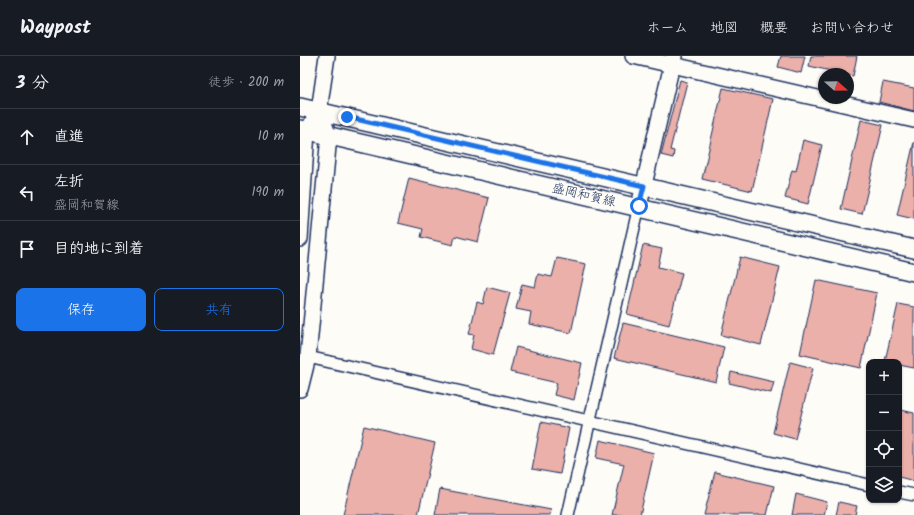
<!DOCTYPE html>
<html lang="ja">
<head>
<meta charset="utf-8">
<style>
	:root { --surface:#171b24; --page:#242831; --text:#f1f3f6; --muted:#9ea1a6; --line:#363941; --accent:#1a73e8 }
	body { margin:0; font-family:Kalam,"Klee One",sans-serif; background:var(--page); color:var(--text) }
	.controls { position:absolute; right:12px; bottom:12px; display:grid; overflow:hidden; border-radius:8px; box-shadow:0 1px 3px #0004 }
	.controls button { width:36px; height:36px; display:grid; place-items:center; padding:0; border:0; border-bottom:1px solid var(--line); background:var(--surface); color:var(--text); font:20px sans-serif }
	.compass { position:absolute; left:518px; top:12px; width:36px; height:36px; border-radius:50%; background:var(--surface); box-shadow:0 1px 3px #0004; rotate:110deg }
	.stop { position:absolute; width:12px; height:12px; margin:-9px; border:3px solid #1a73e8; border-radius:50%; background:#fff }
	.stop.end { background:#1a73e8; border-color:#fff; box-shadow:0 1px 4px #0008 }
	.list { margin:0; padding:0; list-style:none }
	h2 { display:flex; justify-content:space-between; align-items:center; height:52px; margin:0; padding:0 16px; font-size:17px }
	h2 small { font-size:13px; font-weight:400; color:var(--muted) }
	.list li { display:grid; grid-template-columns:26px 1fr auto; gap:12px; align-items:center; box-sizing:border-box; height:56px; padding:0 16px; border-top:1px solid var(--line) }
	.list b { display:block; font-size:15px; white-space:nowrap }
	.list p { margin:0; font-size:13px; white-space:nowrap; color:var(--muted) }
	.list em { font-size:13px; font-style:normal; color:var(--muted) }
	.actions { display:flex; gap:8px; padding:12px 16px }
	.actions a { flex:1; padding:9px 0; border:1px solid var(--accent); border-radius:8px; text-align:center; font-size:14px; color:var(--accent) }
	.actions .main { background:var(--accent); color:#fff }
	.icon { flex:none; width:22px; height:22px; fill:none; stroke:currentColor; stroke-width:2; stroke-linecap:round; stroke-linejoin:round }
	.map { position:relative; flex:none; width:614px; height:459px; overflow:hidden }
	header { display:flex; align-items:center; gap:24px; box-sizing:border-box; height:56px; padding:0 20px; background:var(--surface); border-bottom:1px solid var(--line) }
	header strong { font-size:19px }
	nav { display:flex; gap:22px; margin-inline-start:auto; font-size:14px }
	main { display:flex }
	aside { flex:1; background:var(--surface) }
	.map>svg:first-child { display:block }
	.building { fill:#ebb0a9; stroke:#1b2f5e }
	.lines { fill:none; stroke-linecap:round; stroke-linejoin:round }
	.street-casing { stroke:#1b2f5e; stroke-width:14 }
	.secondary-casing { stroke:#1b2f5e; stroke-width:18 }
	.primary-casing { stroke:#1b2f5e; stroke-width:20 }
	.street { stroke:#fdfcf7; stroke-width:11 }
	.secondary { stroke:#fdfcf7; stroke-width:15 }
	.primary { stroke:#fdfcf7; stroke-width:17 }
	.route { stroke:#1a73e8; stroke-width:5 }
	.labels { text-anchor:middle; stroke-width:3; stroke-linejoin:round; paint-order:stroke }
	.street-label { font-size:13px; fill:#1b2f5e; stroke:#fdfcf7 }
</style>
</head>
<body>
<header>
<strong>Waypost</strong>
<nav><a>ホーム</a><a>地図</a><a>概要</a><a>お問い合わせ</a></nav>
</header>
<main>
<aside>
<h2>3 分<small>徒歩 · 200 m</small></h2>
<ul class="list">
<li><svg class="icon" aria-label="ahead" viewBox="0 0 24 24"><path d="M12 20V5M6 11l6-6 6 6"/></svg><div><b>直進</b></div><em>10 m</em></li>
<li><svg class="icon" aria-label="left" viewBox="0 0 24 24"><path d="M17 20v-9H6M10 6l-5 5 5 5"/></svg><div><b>左折</b><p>盛岡和賀線</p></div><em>190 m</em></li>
<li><svg class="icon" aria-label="arrive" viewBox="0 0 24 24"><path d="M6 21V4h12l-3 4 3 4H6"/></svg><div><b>目的地に到着</b></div></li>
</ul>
<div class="actions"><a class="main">保存</a><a>共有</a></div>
</aside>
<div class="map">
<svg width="614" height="459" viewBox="0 0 614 459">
	<rect width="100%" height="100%" fill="#fdfcf7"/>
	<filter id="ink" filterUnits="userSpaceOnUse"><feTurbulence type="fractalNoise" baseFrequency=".025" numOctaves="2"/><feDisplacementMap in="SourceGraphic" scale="8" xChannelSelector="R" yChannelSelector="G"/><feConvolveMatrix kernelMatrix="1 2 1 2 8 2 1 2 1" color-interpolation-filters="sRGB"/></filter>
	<g filter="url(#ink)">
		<path class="building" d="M481 0H505L501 17 478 11Z
			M511 0H557L553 20 509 10Z
			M380 24 387 26 370 94 374 95 373 102 361 99Z
			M583 26 614 32V55L579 46Z
			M423 32 473 43 452 135 402 123Z
			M561 64 583 69 562 158 541 153Z
			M503 84 522 89 508 148 485 142 492 114 496 115Z
			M614 86V163L597 159Z
			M109 122 189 142 178 186 155 180 153 189 121 181 123 173 98 167Z
			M343 189 362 193 358 211 382 217 369 269 327 258Z
			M440 201 480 211 461 289 421 279Z
			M257 202 286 208 271 277 229 268 231 256 216 253 222 228 235 231 238 218 252 221Z
			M516 224 577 237 561 312 500 298Z
			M187 231 210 237 193 299 171 293 174 279 169 278 177 246 183 248Z
			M598 248 614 251V312L599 309V306L585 305Z
			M323 267 424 291 416 326 314 302Z
			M216 291 282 307 274 344 254 339 257 327 210 316Z
			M490 306 513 312 495 383 473 377Z
			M431 316 474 326 471 337 429 327Z
			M601 354 614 357V425L599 421V363Z
			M241 366 269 372 260 418 232 413Z
			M64 370 135 387 118 459H43Z
			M300 384 354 397 340 459H312L324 408 296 402Z
			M415 416 474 430 467 459H404Z
			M140 433 251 454 250 459H135Z
			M496 438 527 446 524 459H492Z
			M539 446 557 450 555 459H536Z"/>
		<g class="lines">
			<defs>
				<path id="street" d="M8 301 569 429
					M599 436 614 439
					M268 459 339 150"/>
				<path id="secondary" d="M333 0 614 64
					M339 150 374 0
					M0 183 7 75 19 55 27 0
					M0 333 8 301 29 80 19 55"/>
				<path id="primary" d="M0 51 614 193
					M0 73 614 216"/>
			</defs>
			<use href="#street" class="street-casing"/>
			<use href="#secondary" class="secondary-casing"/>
			<use href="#primary" class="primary-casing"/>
			<use href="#street" class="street"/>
			<use href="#secondary" class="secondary"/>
			<use href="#primary" class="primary"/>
		</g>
	</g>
	<g class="lines" filter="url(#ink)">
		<path class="route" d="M47 61 344 130 339 150"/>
	</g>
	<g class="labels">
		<g class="street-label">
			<text transform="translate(284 138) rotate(13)" y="5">盛岡和賀線</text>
		</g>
	</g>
</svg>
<div class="controls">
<button>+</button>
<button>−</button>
<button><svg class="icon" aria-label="locate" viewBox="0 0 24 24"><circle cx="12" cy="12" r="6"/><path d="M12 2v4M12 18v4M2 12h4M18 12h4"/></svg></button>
<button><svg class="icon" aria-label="layers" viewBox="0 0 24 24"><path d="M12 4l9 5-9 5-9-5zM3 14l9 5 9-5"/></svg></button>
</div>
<svg class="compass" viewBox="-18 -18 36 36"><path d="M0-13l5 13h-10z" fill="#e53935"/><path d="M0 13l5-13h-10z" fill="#9ea1a6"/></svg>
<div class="stop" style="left:339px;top:150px"></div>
<div class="stop end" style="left:47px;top:61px"></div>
</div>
</main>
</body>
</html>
